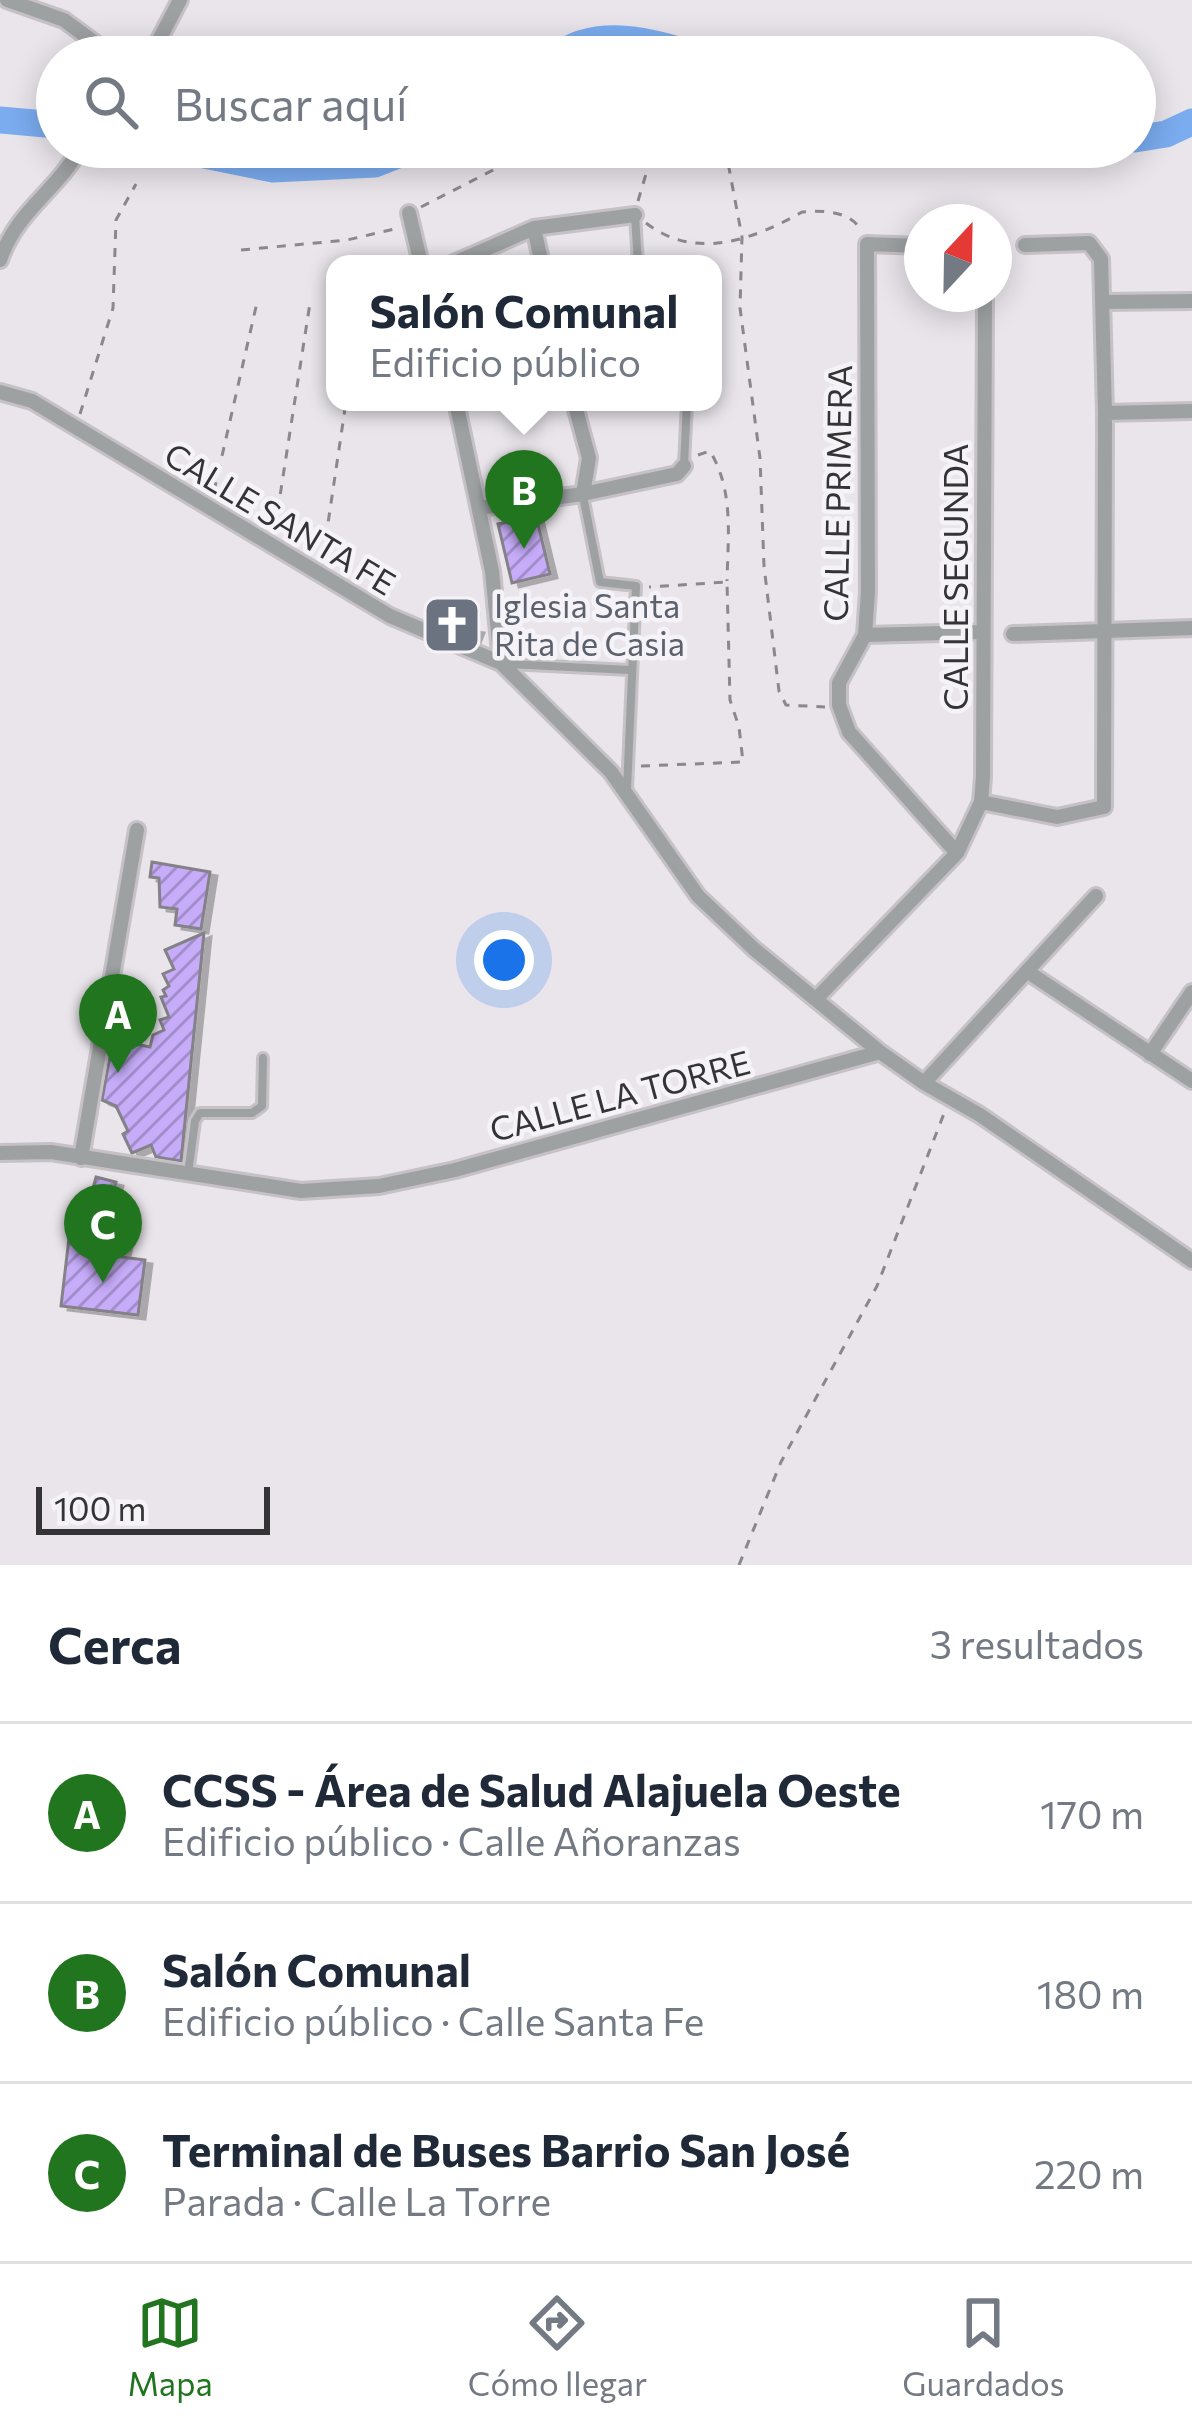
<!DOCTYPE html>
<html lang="es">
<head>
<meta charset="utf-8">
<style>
	:root { --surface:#fff; --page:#f6f6f7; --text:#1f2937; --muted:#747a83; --line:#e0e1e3; --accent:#22751f }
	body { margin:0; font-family:Commissioner,sans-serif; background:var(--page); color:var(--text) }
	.compass { position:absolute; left:904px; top:204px; width:108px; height:108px; border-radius:50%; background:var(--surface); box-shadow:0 6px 30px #0003; rotate:22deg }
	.scale { position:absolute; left:36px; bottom:30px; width:234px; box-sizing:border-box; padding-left:12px; border:6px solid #343335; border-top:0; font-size:33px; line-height:42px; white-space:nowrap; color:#343335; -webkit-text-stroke:9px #f6f3f8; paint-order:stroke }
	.you { position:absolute; left:504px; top:960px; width:42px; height:42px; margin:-30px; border:9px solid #fff; border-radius:50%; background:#1a73e8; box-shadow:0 0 0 18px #1a73e833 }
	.badge { display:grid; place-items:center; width:78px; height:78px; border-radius:50%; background:var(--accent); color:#fff; font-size:39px; font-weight:700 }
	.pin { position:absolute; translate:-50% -99px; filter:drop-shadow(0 3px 6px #0008) }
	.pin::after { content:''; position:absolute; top:63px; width:42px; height:36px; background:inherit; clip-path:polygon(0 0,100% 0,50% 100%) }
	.popup { position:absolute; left:326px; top:255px; width:396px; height:156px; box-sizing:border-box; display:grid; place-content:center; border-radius:24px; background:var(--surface); filter:drop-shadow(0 3px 9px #0005); font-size:39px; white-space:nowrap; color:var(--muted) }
	.popup b { font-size:45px; color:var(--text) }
	.popup::after { content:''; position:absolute; left:50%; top:100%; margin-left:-24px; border:24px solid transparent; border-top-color:var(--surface) }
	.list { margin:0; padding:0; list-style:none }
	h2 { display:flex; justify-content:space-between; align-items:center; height:156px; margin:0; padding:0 48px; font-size:51px }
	h2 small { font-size:39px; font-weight:400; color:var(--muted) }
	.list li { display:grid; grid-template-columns:78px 1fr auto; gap:36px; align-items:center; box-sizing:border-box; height:180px; padding:0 48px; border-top:3px solid var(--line) }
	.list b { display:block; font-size:45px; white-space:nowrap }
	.list p { margin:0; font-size:39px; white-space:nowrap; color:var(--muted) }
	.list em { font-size:39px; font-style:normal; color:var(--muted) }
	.icon { flex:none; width:66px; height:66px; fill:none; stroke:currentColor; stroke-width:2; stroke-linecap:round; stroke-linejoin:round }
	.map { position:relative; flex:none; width:1192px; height:1565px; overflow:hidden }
	.search { position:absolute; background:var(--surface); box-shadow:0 6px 30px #0003; left:36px; right:36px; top:36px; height:132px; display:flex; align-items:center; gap:30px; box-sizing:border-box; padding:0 42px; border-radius:66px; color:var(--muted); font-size:45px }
	.sheet { height:696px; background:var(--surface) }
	nav { display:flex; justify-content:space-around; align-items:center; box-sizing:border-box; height:168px; border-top:3px solid var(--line); background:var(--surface); font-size:33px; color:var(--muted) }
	nav a { display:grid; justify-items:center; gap:6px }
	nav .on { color:var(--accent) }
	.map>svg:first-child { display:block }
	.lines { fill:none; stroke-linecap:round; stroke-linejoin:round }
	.river { stroke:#7bacef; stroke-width:27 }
	.building { fill:url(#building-hatch); stroke:#848288; stroke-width:3; filter:url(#shadow) }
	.lane-casing { stroke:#c5c1c7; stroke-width:14 }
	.street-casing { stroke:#c5c1c7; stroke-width:20 }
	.path { stroke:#8a888b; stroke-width:3; stroke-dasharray:9 9; stroke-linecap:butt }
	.lane { stroke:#9ea1a1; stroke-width:8 }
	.street { stroke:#9ea1a1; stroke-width:14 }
	.labels { text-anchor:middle; stroke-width:9; stroke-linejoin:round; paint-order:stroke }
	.street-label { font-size:33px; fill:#343335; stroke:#f6f3f8 }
	.worship-label { font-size:33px; fill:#5b616d; stroke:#f6f3f8; text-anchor:start }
</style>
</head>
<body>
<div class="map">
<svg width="1192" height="1565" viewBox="0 0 1192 1565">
	<defs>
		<pattern id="building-hatch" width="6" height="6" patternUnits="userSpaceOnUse" patternTransform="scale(3)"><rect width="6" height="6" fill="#c6acf9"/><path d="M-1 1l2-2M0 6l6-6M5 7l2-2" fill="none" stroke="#a28dca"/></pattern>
		<filter id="shadow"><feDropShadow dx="7" dy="4" stdDeviation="0" flood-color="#0004"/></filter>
	</defs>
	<rect width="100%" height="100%" fill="#e9e5eb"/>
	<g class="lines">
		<path class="river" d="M556 57C597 25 656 42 701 57
			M0 120 57 125
			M1135 139 1166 134 1192 122
			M165 147 273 169 375 164 418 147
			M1006 147H1081"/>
	</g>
	<path class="building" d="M536 516 550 574 512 583 498 524Z
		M428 606 472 609 471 628 477 629 473 639 428 620Z
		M152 862 210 872 201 929 175 925 177 909 160 907 159 878 150 877Z
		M204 933 181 1161 156 1157 151 1145 132 1153 123 1134 128 1131 116 1106 102 1100 115 1029 128 1032 126 1042 150 1047 153 1035 164 1030 160 1020 169 1017 161 997 166 996 163 990 169 986 163 974 174 969 165 950Z
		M96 1177 116 1182 111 1201 91 1196Z
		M69 1238 125 1244 122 1257 145 1260 138 1315 61 1306Z"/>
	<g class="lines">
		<defs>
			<path id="lane" d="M635 215 638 264
				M684 465 687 402
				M583 496 600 582 636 586 627 789
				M506 664 630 670
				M188 1174 195 1121 200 1113H252L262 1106 263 1058"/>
			<path id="street" d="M7 0 64 20 114 57
				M150 57 180 0
				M409 213 421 264
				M534 228 542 264
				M0 260C17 210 57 191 81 147
				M452 264 534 228 635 215
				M1103 302 1192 301
				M0 392 32 401 390 616 501 663 611 772 698 896 754 949 880 1052
				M456 402 492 571 501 663
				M574 402 589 458 583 494
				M1105 413 1192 411
				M479 508 583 494 677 474 684 466
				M1013 634 1192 628
				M865 635 982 632
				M981 802 1057 817 1104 807 1105 413 1101 259 1089 243 1025 245
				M957 853 981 802 983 777 985 294
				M1028 972 1192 1081
				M817 998 957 853 849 732 839 705V683L865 635 868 592 867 244 922 246
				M1150 1054 1192 992
				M924 1083 1096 896
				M0 1153 51 1152 301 1191 379 1186 455 1170 880 1052 924 1083 980 1115 1192 1261
				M81 1158 137 830"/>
		</defs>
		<use href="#lane" class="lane-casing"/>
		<use href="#street" class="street-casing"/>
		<path class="path" d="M725 147 742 237 740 308 760 458 764 566 779 691 786 705 825 707
			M638 201 654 147
			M421 207 538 147
			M646 223C695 261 753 240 802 212 822 210 852 211 861 231
			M241 250 347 240 399 228
			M80 414 113 308 116 220 136 184
			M698 455 710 451C734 491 728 536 727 581
			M214 491 258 298
			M266 527 280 496 310 303
			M323 557 346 402
			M641 766 743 762 739 727 730 700 727 582 649 587
			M739 1565 781 1462 877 1286 945 1111"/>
		<use href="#lane" class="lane"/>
		<use href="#street" class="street"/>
	</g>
	<defs>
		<symbol id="church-square" viewBox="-11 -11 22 22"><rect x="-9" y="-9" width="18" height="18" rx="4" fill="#6b7280" stroke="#f6f3f8"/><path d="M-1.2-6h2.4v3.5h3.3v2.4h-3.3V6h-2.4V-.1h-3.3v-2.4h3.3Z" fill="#fff"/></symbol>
	</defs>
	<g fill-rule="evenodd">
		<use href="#church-square" x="419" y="592" width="66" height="66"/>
	</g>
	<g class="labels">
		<g class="street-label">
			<text transform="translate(838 493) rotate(-89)" y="12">CALLE PRIMERA</text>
			<text transform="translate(280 519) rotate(31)" y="12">CALLE SANTA FE</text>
			<text transform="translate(956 577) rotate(-90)" y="12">CALLE SEGUNDA</text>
			<text transform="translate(620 1096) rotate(-15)" y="12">CALLE LA TORRE</text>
		</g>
		<g class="worship-label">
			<text x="494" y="618">Iglesia Santa<tspan x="494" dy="38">Rita de Casia</tspan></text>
		</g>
	</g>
</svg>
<svg class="compass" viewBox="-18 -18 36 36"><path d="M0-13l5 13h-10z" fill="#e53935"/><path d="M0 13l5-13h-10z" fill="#747a83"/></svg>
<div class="scale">100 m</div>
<div class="you"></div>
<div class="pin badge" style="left:118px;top:1073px">A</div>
<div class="pin badge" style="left:524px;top:549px">B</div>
<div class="popup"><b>Salón Comunal</b>Edificio público</div>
<div class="pin badge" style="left:103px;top:1283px">C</div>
<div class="search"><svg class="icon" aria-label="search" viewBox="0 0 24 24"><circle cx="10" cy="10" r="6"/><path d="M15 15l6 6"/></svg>Buscar aquí</div>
</div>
<section class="sheet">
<h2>Cerca<small>3 resultados</small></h2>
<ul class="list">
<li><span class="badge">A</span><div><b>CCSS - Área de Salud Alajuela Oeste</b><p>Edificio público · Calle Añoranzas</p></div><em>170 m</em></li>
<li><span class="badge">B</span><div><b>Salón Comunal</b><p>Edificio público · Calle Santa Fe</p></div><em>180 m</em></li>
<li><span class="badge">C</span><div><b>Terminal de Buses Barrio San José</b><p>Parada · Calle La Torre</p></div><em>220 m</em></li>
</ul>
</section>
<nav>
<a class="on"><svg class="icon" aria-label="map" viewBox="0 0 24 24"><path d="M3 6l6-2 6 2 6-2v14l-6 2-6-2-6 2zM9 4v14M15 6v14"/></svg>Mapa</a>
<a><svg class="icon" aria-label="directions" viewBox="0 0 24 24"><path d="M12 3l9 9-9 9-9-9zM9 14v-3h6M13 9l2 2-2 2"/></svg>Cómo llegar</a>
<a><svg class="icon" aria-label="saved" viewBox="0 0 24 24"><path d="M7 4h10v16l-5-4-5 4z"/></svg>Guardados</a>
</nav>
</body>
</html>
